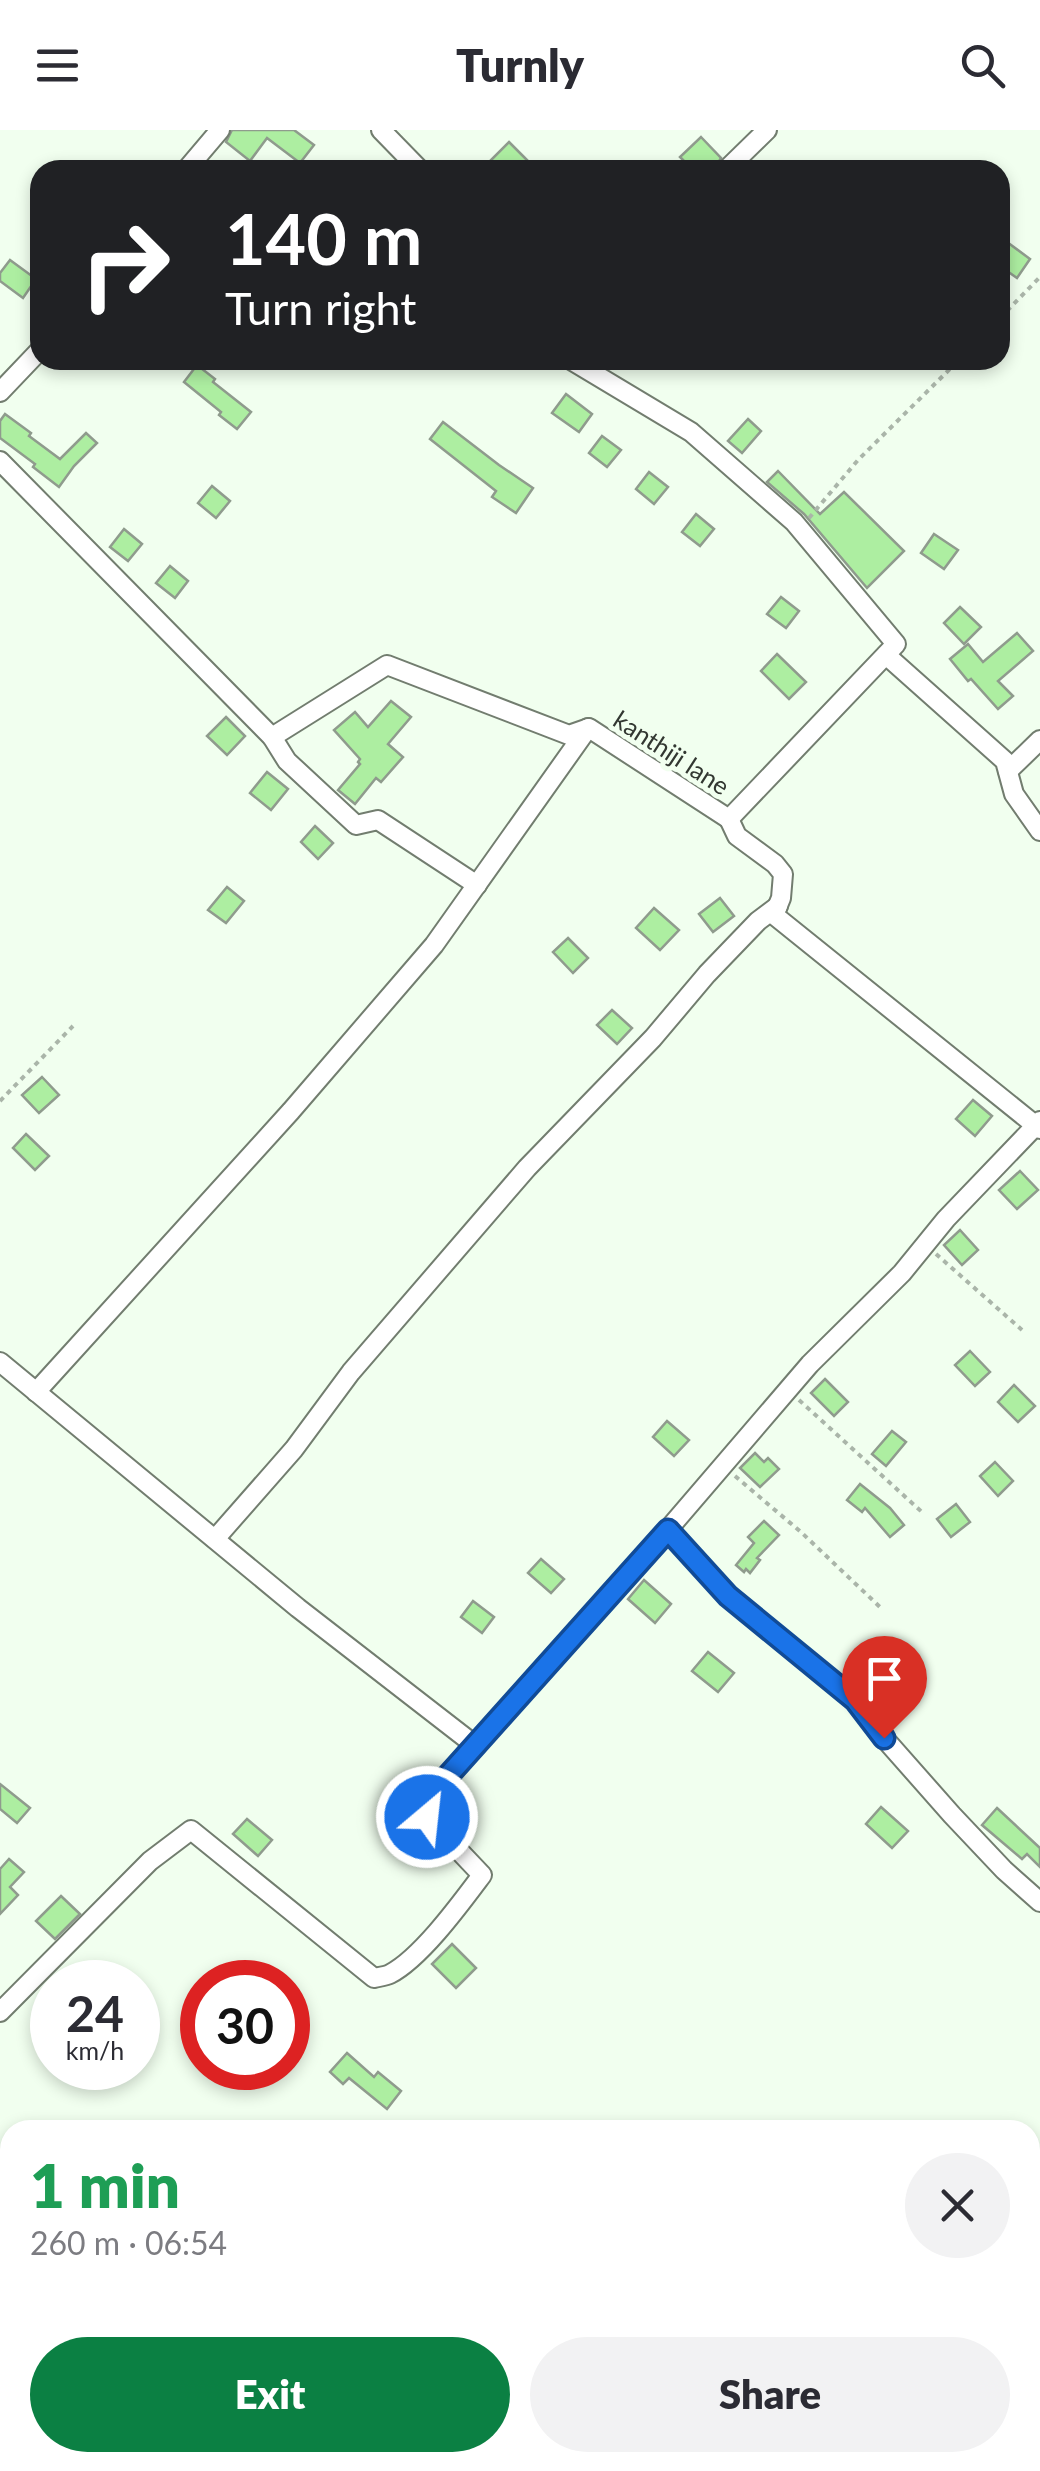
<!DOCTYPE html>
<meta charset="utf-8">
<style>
body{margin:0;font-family:Lato,sans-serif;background:#f2f2f3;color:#2b2b33;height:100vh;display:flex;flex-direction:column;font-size:38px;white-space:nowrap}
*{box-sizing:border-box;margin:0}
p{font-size:32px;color:#7c7c81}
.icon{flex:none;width:55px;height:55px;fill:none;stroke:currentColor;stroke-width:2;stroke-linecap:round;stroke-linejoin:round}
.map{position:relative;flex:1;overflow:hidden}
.sheet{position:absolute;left:0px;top:1990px;width:1040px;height:352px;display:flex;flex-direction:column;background:#fff;border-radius:30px 30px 0 0;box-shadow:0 5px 15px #0003}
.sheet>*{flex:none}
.hud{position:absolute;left:30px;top:30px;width:980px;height:210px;border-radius:30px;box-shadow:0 5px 15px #0003;background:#202124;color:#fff;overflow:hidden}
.speed{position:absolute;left:30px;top:1830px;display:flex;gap:20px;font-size:50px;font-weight:700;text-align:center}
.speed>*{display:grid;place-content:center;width:130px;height:130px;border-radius:50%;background:#fff;box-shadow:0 5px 15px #0003;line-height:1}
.speed small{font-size:25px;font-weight:400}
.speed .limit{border:15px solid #d22;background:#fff;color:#111}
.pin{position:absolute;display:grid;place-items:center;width:85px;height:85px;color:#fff;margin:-102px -42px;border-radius:50% 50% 50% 0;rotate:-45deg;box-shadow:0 0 10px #0007}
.pin .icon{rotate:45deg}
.me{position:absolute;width:110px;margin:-55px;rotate:28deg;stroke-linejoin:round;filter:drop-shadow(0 0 8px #0008)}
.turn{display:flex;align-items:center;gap:35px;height:210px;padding:0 30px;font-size:45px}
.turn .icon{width:130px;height:130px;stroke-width:2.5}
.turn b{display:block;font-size:70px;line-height:85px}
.round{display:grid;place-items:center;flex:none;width:105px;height:105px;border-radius:52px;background:#f2f2f3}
.overview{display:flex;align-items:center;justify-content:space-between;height:170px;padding:0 30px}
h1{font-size:60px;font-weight:800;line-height:75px;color:#1e9e55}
.action{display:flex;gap:20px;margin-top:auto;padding:20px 30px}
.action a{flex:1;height:115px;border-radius:60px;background:#0b8043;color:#fff;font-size:40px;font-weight:800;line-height:115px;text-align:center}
.action a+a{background:#f2f2f3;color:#2b2b33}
header{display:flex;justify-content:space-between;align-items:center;height:130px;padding:0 30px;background:#fff;font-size:45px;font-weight:800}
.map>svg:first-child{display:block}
.building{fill:#adeea1;stroke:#8f9b8d;stroke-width:2.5}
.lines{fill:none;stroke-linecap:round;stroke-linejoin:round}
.minor-casing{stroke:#727d6f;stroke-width:22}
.path{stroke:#aab5a9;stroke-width:4;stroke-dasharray:5 5;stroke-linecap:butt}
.minor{stroke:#fff;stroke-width:18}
.route-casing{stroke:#114b97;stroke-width:25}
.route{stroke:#1a73e8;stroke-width:18}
.labels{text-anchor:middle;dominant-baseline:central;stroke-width:10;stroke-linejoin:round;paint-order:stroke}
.street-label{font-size:25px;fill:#323731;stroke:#f1ffef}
</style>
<header><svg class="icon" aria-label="menu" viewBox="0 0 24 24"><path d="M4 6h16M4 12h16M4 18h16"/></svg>Turnly<svg class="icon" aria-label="search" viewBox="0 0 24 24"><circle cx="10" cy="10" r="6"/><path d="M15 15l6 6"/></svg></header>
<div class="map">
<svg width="1040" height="2341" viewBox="0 0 1040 2341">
<rect width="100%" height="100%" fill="#f1ffef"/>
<g class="building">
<path d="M232 0H294L314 15 300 33 267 8 250 31 226 12Z"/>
<path d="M701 7 721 28 714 40H693L680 27Z"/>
<path d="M509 12 537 40H497L489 32Z"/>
<path d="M1007 112 1030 129 1017 148 1000 136V122Z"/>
<path d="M10 130 36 149 23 168 0 151V143Z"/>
<path d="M197 235 215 249 213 252 251 282 237 299 219 285 221 282 184 252Z"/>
<path d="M566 264 592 284 579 302 552 283Z"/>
<path d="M5 284 31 303 29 306 60 329 86 303 97 313 74 336 59 357 33 337 35 334 0 308V291Z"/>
<path d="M748 289 761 301 742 323 728 311Z"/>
<path d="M443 292 499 335 533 358 516 383 492 367 496 361 430 309Z"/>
<path d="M602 306 621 320 607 337 589 323Z"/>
<path d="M778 341 820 384 844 362 904 421 867 458 804 384 767 352Z"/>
<path d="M649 342 668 357 654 374 636 359Z"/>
<path d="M212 356 230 371 216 388 198 373Z"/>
<path d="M696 384 714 399 700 416 682 402Z"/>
<path d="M124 399 142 414 128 431 110 417Z"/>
<path d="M934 404 958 420 944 439 921 423Z"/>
<path d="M170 436 188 451 175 468 156 453Z"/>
<path d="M781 467 799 481 786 498 767 484Z"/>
<path d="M960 477 981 497 964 514 944 493Z"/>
<path d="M1017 503 1033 521 998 551 1013 566 998 579 971 549 968 551 950 529 968 514 983 532Z"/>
<path d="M777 524 806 552 789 569 761 541Z"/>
<path d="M391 571 411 587 388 614 403 627 381 652 376 648 355 674 338 660 360 634 358 632 360 629 334 600 355 582 368 597Z"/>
<path d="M226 587 245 606 227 625 207 606Z"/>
<path d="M267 642 288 659 271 680 250 663Z"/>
<path d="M315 696 333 713 318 729 301 712Z"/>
<path d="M227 757 244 771 226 793 208 780Z"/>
<path d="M720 768 734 786 713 802 699 784Z"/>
<path d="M654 778 679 800 660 820 636 798Z"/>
<path d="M568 808 588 828 573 843 553 822Z"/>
<path d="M612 880 632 898 617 914 597 895Z"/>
<path d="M42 947 59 965 39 983 22 965Z"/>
<path d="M973 970 992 986 975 1006 956 989Z"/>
<path d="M26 1004 49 1026 35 1040 13 1018Z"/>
<path d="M1020 1041 1038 1060 1017 1079 999 1060Z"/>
<path d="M960 1100 978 1120 962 1135 944 1115Z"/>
<path d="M970 1221 990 1242 975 1256 955 1235Z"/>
<path d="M825 1249 848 1272 834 1286 811 1263Z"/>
<path d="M1014 1255 1035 1276 1018 1292 998 1272Z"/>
<path d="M667 1291 689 1310 674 1326 653 1307Z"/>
<path d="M892 1301 906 1312 886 1336 872 1324Z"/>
<path d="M755 1323 764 1332 768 1328 779 1339 760 1357 740 1338Z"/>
<path d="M995 1332 1013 1351 998 1366 980 1346Z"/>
<path d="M860 1354 890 1378 904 1395 890 1407 865 1378 862 1382 847 1370Z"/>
<path d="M956 1374 970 1392 951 1407 937 1389Z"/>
<path d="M764 1391 779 1405 757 1428 760 1430 750 1443 746 1439 744 1442 736 1435 754 1413 748 1407Z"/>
<path d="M541 1429 564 1449 551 1463 528 1443Z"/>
<path d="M644 1450 671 1474 655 1493 628 1469Z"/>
<path d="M473 1471 494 1487 482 1503 461 1487Z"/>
<path d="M708 1522 734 1543 718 1562 692 1541Z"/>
<path d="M0 1654 30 1678 17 1693 0 1679Z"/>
<path d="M881 1677 908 1701 892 1718 866 1694Z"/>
<path d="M997 1678 1040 1718V1737L1027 1724 1022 1729 982 1695Z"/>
<path d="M247 1689 272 1710 258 1726 233 1704Z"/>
<path d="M9 1729 24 1742 10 1757 18 1765 0 1784V1739Z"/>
<path d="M61 1766 80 1784 55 1809 36 1791Z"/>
<path d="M452 1814 476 1838 456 1858 432 1834Z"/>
<path d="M347 1923 374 1947 378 1942 401 1961 387 1979 349 1948 343 1954 330 1942Z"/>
</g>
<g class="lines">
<g class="minor-casing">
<g id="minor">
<path d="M381 0 420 40"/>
<path d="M186 40 220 0"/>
<path d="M726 40 767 0"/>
<path d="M0 262 40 220"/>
<path d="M0 331 272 607 387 535 569 605 589 598 729 689 896 514 794 392 691 302 571 230"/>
<path d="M886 525 1005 631 1014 664 1040 701"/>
<path d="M272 607 287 631 356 695 378 690 477 755"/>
<path d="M1008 641 1040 610"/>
<path d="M729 689 737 706 775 734 783 744 781 768 774 785 1040 999"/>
<path d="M0 1232 298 1478 476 1616"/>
<path d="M36 1262 291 981 434 815 588 598"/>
<path d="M668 1400 728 1466 855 1571 884 1608 952 1685 1004 1740 1040 1772"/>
<path d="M215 1409 294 1319 351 1242 527 1038 653 908 707 844 758 791 778 776"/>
<path d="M0 1882 150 1731 191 1700 374 1848C378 1847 386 1846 390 1844 421 1828 461 1773 482 1745L427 1687 429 1667 641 1431 810 1234 902 1143 946 1089 1040 991"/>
<path d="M0 2069 10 2078"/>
<path d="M118 2341 125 2332"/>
</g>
</g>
<g class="path">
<path d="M1000 188 1039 148"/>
<path d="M809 388 858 330 959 230"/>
<path d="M0 971 73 896"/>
<path d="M936 1124 1022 1200"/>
<path d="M799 1270 923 1383"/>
<path d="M735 1346 802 1403 881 1478"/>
</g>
<use href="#minor" class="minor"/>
</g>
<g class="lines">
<g class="route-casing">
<path id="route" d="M427 1687 429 1667 668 1400 728 1466 855 1570 884 1608"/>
</g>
<use href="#route" class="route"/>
</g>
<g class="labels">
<g class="street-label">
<text transform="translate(672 622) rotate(33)">kanthiji lane</text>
</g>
</g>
</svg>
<div class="speed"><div>24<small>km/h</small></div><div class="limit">30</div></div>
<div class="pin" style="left:884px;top:1608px;background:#d93025"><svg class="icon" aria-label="arrive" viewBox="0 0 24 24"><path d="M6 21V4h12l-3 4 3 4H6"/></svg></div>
<svg class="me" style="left:427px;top:1687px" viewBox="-20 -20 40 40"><circle r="17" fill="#1a73e8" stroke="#fff" stroke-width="3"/><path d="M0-11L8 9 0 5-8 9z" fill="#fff"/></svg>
<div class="hud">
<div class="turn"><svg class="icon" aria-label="right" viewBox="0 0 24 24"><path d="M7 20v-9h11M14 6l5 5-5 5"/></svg><div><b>140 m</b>Turn right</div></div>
</div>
<section class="sheet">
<div class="overview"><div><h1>1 min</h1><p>260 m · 06:54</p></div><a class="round"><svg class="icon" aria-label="close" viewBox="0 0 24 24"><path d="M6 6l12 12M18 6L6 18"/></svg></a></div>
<div class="action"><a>Exit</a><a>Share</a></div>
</section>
</div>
